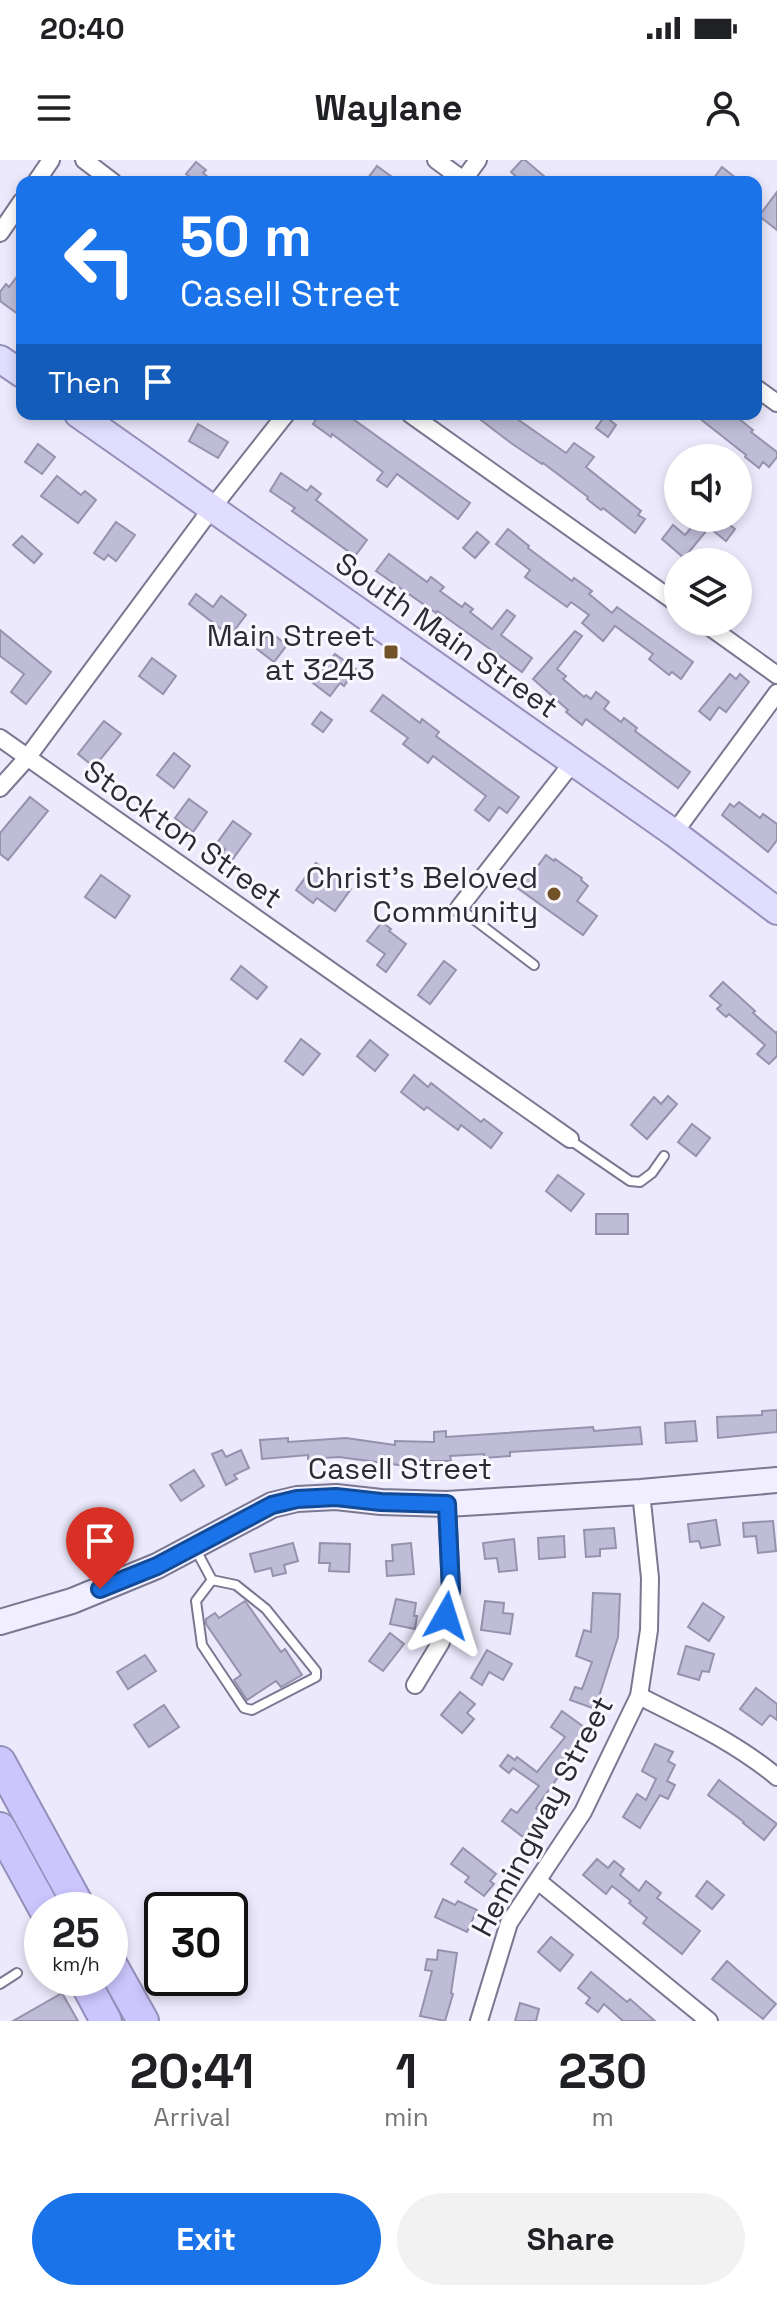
<!DOCTYPE html>
<style>
body{margin:0;font-family:"Space Grotesk",sans-serif;background:#f2f2f2;color:#202124;height:100vh;display:flex;flex-direction:column;font-size:30px;white-space:nowrap}
*{box-sizing:border-box;margin:0}
p{font-size:26px;color:#757577}
.icon{flex:none;width:44px;height:44px;fill:none;stroke:currentColor;stroke-width:2;stroke-linecap:round;stroke-linejoin:round}
.map{position:relative;height:1861px;overflow:hidden}
.details{display:flex;flex-direction:column;background:#fff;flex:1}
.details>*{flex:none}
.banner{position:absolute;left:16px;top:16px;width:746px;height:244px;border-radius:16px;box-shadow:0 4px 12px #0003;background:#1a73e8;color:#fff;overflow:hidden}
.buttons{position:absolute;left:664px;top:284px;display:grid;gap:16px}
.buttons a{display:grid;place-items:center;width:88px;height:88px;border-radius:50%;background:#fff;box-shadow:0 4px 12px #0003;font-size:40px}
.speed{position:absolute;left:24px;top:1732px;display:flex;gap:16px;font-size:40px;font-weight:700;text-align:center}
.speed>*{display:grid;place-content:center;width:104px;height:104px;border-radius:50%;background:#fff;box-shadow:0 4px 12px #0003;line-height:1}
.speed small{font-size:20px;font-weight:400}
.speed .limit{border:4px solid #111;border-radius:12px;background:#fff;color:#111}
.pin{position:absolute;display:grid;place-items:center;width:68px;height:68px;color:#fff;margin:-82px -34px;border-radius:50% 50% 50% 0;rotate:-45deg;box-shadow:0 0 8px #0007}
.pin .icon{rotate:45deg}
.me{position:absolute;width:88px;margin:-44px;rotate:6deg;stroke-linejoin:round;filter:drop-shadow(0 0 6px #0008)}
.turn{display:flex;align-items:center;gap:28px;height:168px;padding:0 32px;font-size:36px}
.turn .icon{width:104px;height:104px;stroke-width:2.5}
.turn b{display:block;font-size:56px;line-height:68px}
.then{display:flex;align-items:center;height:76px;padding:0 32px;background:#0003;gap:16px;font-size:30px}
.eta{display:flex;justify-content:space-evenly;align-items:center;height:136px;text-align:center}
.eta b{font-size:48px;font-weight:700;line-height:56px}
.button{display:flex;gap:16px;margin-top:auto;padding:16px 32px}
.button a{flex:1;height:92px;border-radius:48px;background:#1a73e8;color:#fff;font-size:32px;font-weight:700;line-height:92px;text-align:center}
.button a+a{background:#f2f2f2;color:#202124}
.status{display:flex;justify-content:space-between;align-items:center;height:56px;padding:0 40px;background:#fff;direction:ltr}
.status svg{height:22px;fill:currentColor}
header{display:flex;justify-content:space-between;align-items:center;height:104px;padding:0 32px;background:#fff;font-size:36px;font-weight:700}
.map>svg:first-child{display:block}
.building{fill:#bfbcd8;stroke:#9592ad;stroke-width:2}
.lines{fill:none;stroke-linecap:round;stroke-linejoin:round}
.lane-casing{stroke:#7a7791;stroke-width:12}
.street-casing{stroke:#7a7791;stroke-width:20}
.secondary-casing{stroke:#7a7791;stroke-width:28}
.primary-casing{stroke:#948fb8;stroke-width:30}
.highway-casing{stroke:#948fb8;stroke-width:34}
.lane{stroke:#fff;stroke-width:8}
.street{stroke:#fff;stroke-width:16}
.secondary{stroke:#f0eeff;stroke-width:24}
.primary{stroke:#e0ddfe;stroke-width:26}
.highway{stroke:#ccc6fe;stroke-width:30}
.route-casing{stroke:#114b97;stroke-width:20}
.route{stroke:#1a73e8;stroke-width:14}
.poi-dot{fill:#725228;stroke:#f9f8fe;stroke-width:3}
.labels{text-anchor:middle;dominant-baseline:central;stroke-width:6;stroke-linejoin:round;paint-order:stroke}
.poi-label{font-size:30px;fill:#2b2a35;stroke:#f9f8fe;text-anchor:end}
.street-label{font-size:30px;fill:#2b2a35;stroke:#f9f8fe}
</style>
<div class="status"><b>20:40</b><svg viewBox="0 0 49 12"><path d="M0 12V9h3v3zM5 12V6h3v6zM10 12V3h3v9zM15 12V0h3v12zM26 1h20v11H26zM47 4h2v5h-2z"/></svg></div>
<header><svg class="icon" aria-label="menu" viewBox="0 0 24 24"><path d="M4 6h16M4 12h16M4 18h16"/></svg>Waylane<svg class="icon" aria-label="person" viewBox="0 0 24 24"><circle cx="12" cy="8" r="4"/><path d="M4 21q1-7 8-7t8 7"/></svg></header>
<div class="map">
<svg width="777" height="1861" viewBox="0 0 777 1861">
<rect width="100%" height="100%" fill="#ebe9fb"/>
<g class="building">
<path d="M522 0H525L551 22H522L511 12Z"/>
<path d="M196 2 206 10 203 13 214 22H197L186 14Z"/>
<path d="M377 6 399 22H365Z"/>
<path d="M722 7 741 22H711Z"/>
<path d="M777 32V70L759 56Z"/>
<path d="M22 110V157L0 141V132L6 124 9 127Z"/>
<path d="M320 254H346L470 343 458 359 397 314 387 327 377 320 383 312 332 274 331 277 313 264Z"/>
<path d="M473 254H510L566 293 574 283 594 297 586 307 641 351 638 355 645 359 635 373 603 348 601 350 587 339 588 337 543 303 542 304 511 283Z"/>
<path d="M694 254H733L753 270 751 272 777 292V297L769 307 763 302 759 308 745 297 746 295Z"/>
<path d="M605 256 616 265 608 277 596 268Z"/>
<path d="M198 264 228 282 218 298 189 281Z"/>
<path d="M38 284 55 297 42 314 25 302Z"/>
<path d="M281 313 307 331 311 326 321 334 316 340 367 380 355 396 292 351 295 348 270 331Z"/>
<path d="M57 316 81 335 85 331 96 340 78 363 41 336Z"/>
<path d="M693 358H721L735 369 726 381 711 369 709 371 707 370 684 398 662 379 673 365 685 375 697 361Z"/>
<path d="M116 362 135 375 116 401 108 395 104 400 94 393Z"/>
<path d="M508 369 529 386 528 388 572 421 574 418 592 431 589 434 612 453 617 447 693 502 681 519 672 512 669 515 649 499 653 494 615 466 603 481 582 463 589 455 571 442 567 447 525 417 530 410 496 384Z"/>
<path d="M477 372 489 382 475 398 463 388Z"/>
<path d="M22 376 42 394 34 403 13 385Z"/>
<path d="M389 394 427 422 431 417 444 427 440 431 462 447 465 443 473 449 470 452 492 469 507 450 515 456 501 475 532 498 522 512 437 451 436 453 376 411Z"/>
<path d="M196 434 213 447 221 436 246 455 230 476 189 444Z"/>
<path d="M0 470 51 512 26 544 11 532 24 514 0 496Z"/>
<path d="M575 471 582 476 557 509 566 516 563 519 584 537 586 535 591 539 596 532 609 542 604 549 621 562 624 558 637 568 635 571 690 612 678 628 586 559 582 565 566 552 568 550 533 519Z"/>
<path d="M270 472 287 485 274 502 257 489Z"/>
<path d="M335 494 356 509 344 526 340 523 330 536 313 523Z"/>
<path d="M152 498 176 516 163 534 139 516Z"/>
<path d="M730 514 736 519 740 514 749 522 726 552 719 547 710 560 699 551Z"/>
<path d="M383 535 420 563 422 559 439 572 436 576 519 637 507 653 499 647 489 661 475 650 486 636 433 596 428 603 403 584 408 578 371 551Z"/>
<path d="M321 552 332 560 323 572 312 564Z"/>
<path d="M104 561 121 574 94 607 78 594Z"/>
<path d="M174 593 190 606 174 628 157 615Z"/>
<path d="M30 637 48 651 8 700 0 694V673Z"/>
<path d="M189 639 207 652 193 672 175 658Z"/>
<path d="M739 642 760 658 763 654 777 664V680L768 692 722 655 730 644 734 647Z"/>
<path d="M233 661 251 674 232 700 222 693 225 689 217 683Z"/>
<path d="M546 695 554 701 555 699 582 718 581 720 588 726 577 741 597 756 583 775 516 727 527 712 531 715Z"/>
<path d="M316 703 351 729 335 751 317 738 313 743 296 730Z"/>
<path d="M101 715 130 736 115 758 85 737Z"/>
<path d="M382 762 391 769 389 771 406 784 386 812 377 805 385 794 367 781Z"/>
<path d="M444 801 456 810 430 844 418 835Z"/>
<path d="M241 806 267 827 257 839 231 819Z"/>
<path d="M723 822 755 851 753 853 776 873 777 872V896L769 904 757 894 765 885 729 854 726 857 717 849 721 845 710 836Z"/>
<path d="M301 879 320 894 303 915 285 901Z"/>
<path d="M370 880 388 895 375 911 357 896Z"/>
<path d="M414 915 428 927 431 923 481 962 484 959 502 973 491 988 461 965 458 970 427 947 424 950 401 932Z"/>
<path d="M668 936 677 944 647 979 631 965 654 937 661 944Z"/>
<path d="M692 964 710 978 696 996 678 982Z"/>
<path d="M558 1015 584 1034 571 1051 546 1031Z"/>
<rect x="596" y="1054" width="32" height="20"/>
<path d="M777 1250V1272L718 1278 717 1257 762 1255V1251Z"/>
<path d="M695 1261 697 1281 666 1283 665 1263Z"/>
<path d="M593 1267 594 1271 640 1267 642 1284 510 1292V1296L484 1298V1294L450 1296 451 1301H407V1306L339 1297 308 1299V1295L262 1299 260 1280 288 1278V1282L346 1278 395 1285V1281L434 1282V1272L446 1271V1277Z"/>
<path d="M222 1290 226 1297 241 1290 249 1308 234 1315 237 1319 226 1325 212 1294Z"/>
<path d="M194 1310 204 1326 181 1341 170 1325Z"/>
<path d="M716 1360 720 1385 701 1388 699 1381 690 1382 688 1364Z"/>
<path d="M773 1361 776 1391 758 1393 756 1376 744 1377 743 1363Z"/>
<path d="M614 1368 616 1388 600 1389V1396L586 1397 584 1370Z"/>
<path d="M564 1376 565 1397 539 1399 538 1378Z"/>
<path d="M514 1379 517 1410 499 1412 497 1398 485 1399 483 1383Z"/>
<path d="M293 1383 298 1401 284 1405 286 1413 273 1416 271 1408 255 1412 250 1394Z"/>
<path d="M320 1383 350 1384 349 1412 329 1411 330 1403H319Z"/>
<path d="M411 1383 414 1414 387 1416 386 1401H393L392 1385Z"/>
<path d="M593 1433 620 1434 618 1477 595 1549 570 1540 575 1527 582 1529 592 1502 576 1496 584 1470 591 1472Z"/>
<path d="M396 1439 416 1443 414 1456H417L415 1469 390 1464Z"/>
<path d="M245 1441 281 1492 285 1489 302 1515 281 1527 276 1521 247 1540 234 1520 241 1515 206 1464V1459L215 1453 219 1458Z"/>
<path d="M485 1441 504 1443 503 1453 513 1454 510 1474 481 1470Z"/>
<path d="M703 1443 724 1457 709 1481 688 1467Z"/>
<path d="M390 1473 404 1484 383 1511 369 1501Z"/>
<path d="M686 1486 714 1494 709 1512 702 1511 699 1520 678 1514Z"/>
<path d="M487 1490 512 1504 503 1520 489 1512 482 1525 471 1518Z"/>
<path d="M145 1495 156 1511 128 1529 117 1512Z"/>
<path d="M756 1528 777 1544V1560L770 1555 762 1565 740 1549Z"/>
<path d="M460 1532 475 1544 467 1553 474 1559 462 1573 441 1555Z"/>
<path d="M164 1545 179 1567 149 1587 134 1565Z"/>
<path d="M562 1551 588 1570 575 1588 578 1589 536 1648 542 1653 523 1677 502 1661 511 1649 517 1653 539 1626 513 1608 509 1613 500 1606 508 1595 515 1600 517 1597 537 1612 565 1577 551 1567Z"/>
<path d="M655 1584 673 1592 668 1601 675 1605 667 1621 675 1625 668 1639 660 1635 640 1668 623 1657 637 1634 646 1640 656 1619 642 1611Z"/>
<path d="M719 1620 777 1664 764 1680 743 1663 744 1662 708 1635Z"/>
<path d="M463 1688 496 1714 490 1721 494 1724 484 1736 465 1722 469 1717 451 1704Z"/>
<path d="M597 1699 608 1708 614 1701 624 1709 620 1715 639 1731 646 1721 661 1733 657 1738 700 1771 682 1794 643 1763 647 1758 629 1743 631 1741 612 1726 606 1734 583 1715Z"/>
<path d="M707 1721 724 1735 712 1749 696 1736Z"/>
<path d="M443 1739 455 1745 458 1741 477 1750 467 1772 435 1757Z"/>
<path d="M551 1777 573 1795 560 1811 538 1792Z"/>
<path d="M438 1790 457 1793 451 1833 453 1834 445 1861 420 1856 432 1811 425 1810 427 1799 437 1800Z"/>
<path d="M727 1801 776 1844 763 1859 712 1819Z"/>
<path d="M591 1812 627 1842 630 1839 655 1861H623L604 1844 598 1852 586 1843 590 1838 578 1828Z"/>
<path d="M62 1833 78 1861H13Z"/>
<path d="M520 1843 539 1849 536 1861H515Z"/>
</g>
<g class="lines">
<g class="lane-casing">
<g id="lane">
<path d="M459 748 534 805"/>
<path d="M570 980 630 1021 640 1022 652 1013 664 996"/>
<path d="M196 1390 212 1420 236 1425 266 1449 316 1511V1517L252 1550 244 1548 202 1485 196 1441 212 1420"/>
<path d="M0 1824 17 1813"/>
</g>
</g>
<g class="street-casing">
<g id="street">
<path d="M84 0 113 22"/>
<path d="M436 0 466 22"/>
<path d="M36 22 51 0"/>
<path d="M462 22 478 0"/>
<path d="M0 73 22 41"/>
<path d="M756 228 777 243"/>
<path d="M410 254 678 444"/>
<path d="M703 462 777 515"/>
<path d="M0 578 570 979"/>
<path d="M0 628 27 598 212 348 286 254"/>
<path d="M674 673 777 533"/>
<path d="M459 748 573 602"/>
<path d="M415 1525 441 1482 451 1430 447 1344"/>
<path d="M639 1536C687 1560 735 1582 777 1617"/>
<path d="M538 1721 709 1861"/>
<path d="M479 1861 509 1763 583 1652 639 1536 649 1470 650 1418 641 1332"/>
</g>
</g>
<g class="secondary-casing">
<path id="secondary" d="M0 1462 72 1441 157 1406 272 1345 297 1339 336 1337 381 1342 447 1344 641 1332 777 1320"/>
</g>
<g class="primary-casing">
<g id="primary">
<path d="M0 199 22 214"/>
<path d="M78 254 674 673 777 751"/>
</g>
</g>
<g class="highway-casing">
<g id="highway">
<path d="M0 1602 81 1750"/>
<path d="M0 1668 45 1750"/>
<path d="M110 1802 143 1861"/>
<path d="M83 1818 106 1861"/>
</g>
</g>
<use href="#lane" class="lane"/>
<use href="#street" class="street"/>
<use href="#secondary" class="secondary"/>
<use href="#primary" class="primary"/>
<use href="#highway" class="highway"/>
</g>
<g class="lines">
<g class="route-casing">
<path id="route" d="M100 1429 157 1406 272 1345 297 1339 336 1337 381 1342 447 1344 451 1430 446 1456"/>
</g>
<use href="#route" class="route"/>
</g>
<g class="poi-dot">
<rect x="383" y="484" width="16" height="16" rx="4"/>
<circle cx="554" cy="734" r="8"/>
</g>
<g class="labels">
<g class="poi-label">
<text x="375" y="475">Main Street<tspan x="375" dy="34">at 3243</tspan></text>
<text x="538" y="717">Christ's Beloved<tspan x="538" dy="34">Community</tspan></text>
</g>
<g class="street-label">
<text transform="translate(447 475) rotate(35)">South Main Street</text>
<text transform="translate(183 674) rotate(35)">Stockton Street</text>
<text x="400" y="1308">Casell Street</text>
<text transform="translate(542 1656) rotate(-62)">Hemingway Street</text>
</g>
</g>
</svg>
<div class="buttons">
<a><svg class="icon" aria-label="sound" viewBox="0 0 24 24"><path d="M4 9h4l5-4v14l-5-4H4zM17 9q2 3 0 6"/></svg></a>
<a><svg class="icon" aria-label="layers" viewBox="0 0 24 24"><path d="M12 4l9 5-9 5-9-5zM3 14l9 5 9-5"/></svg></a>
</div>
<div class="speed"><div>25<small>km/h</small></div><div class="limit">30</div></div>
<div class="pin" style="left:100px;top:1429px;background:#d93025"><svg class="icon" aria-label="arrive" viewBox="0 0 24 24"><path d="M6 21V4h12l-3 4 3 4H6"/></svg></div>
<svg class="me" style="left:446px;top:1456px" viewBox="-20 -20 40 40"><path d="M0-17L14 15 0 8-14 15z" fill="#1a73e8" stroke="#fff" stroke-width="4"/></svg>
<div class="banner">
<div class="turn"><svg class="icon" aria-label="left" viewBox="0 0 24 24"><path d="M17 20v-9H6M10 6l-5 5 5 5"/></svg><div><b>50 m</b>Casell Street</div></div>
<div class="then">Then<svg class="icon" aria-label="arrive" viewBox="0 0 24 24"><path d="M6 21V4h12l-3 4 3 4H6"/></svg></div>
</div>
</div>
<section class="details">
<div class="eta">
<div><b>20:41</b><p>Arrival</p></div>
<div><b>1</b><p>min</p></div>
<div><b>230</b><p>m</p></div>
</div>
<div class="button"><a>Exit</a><a>Share</a></div>
</section>
